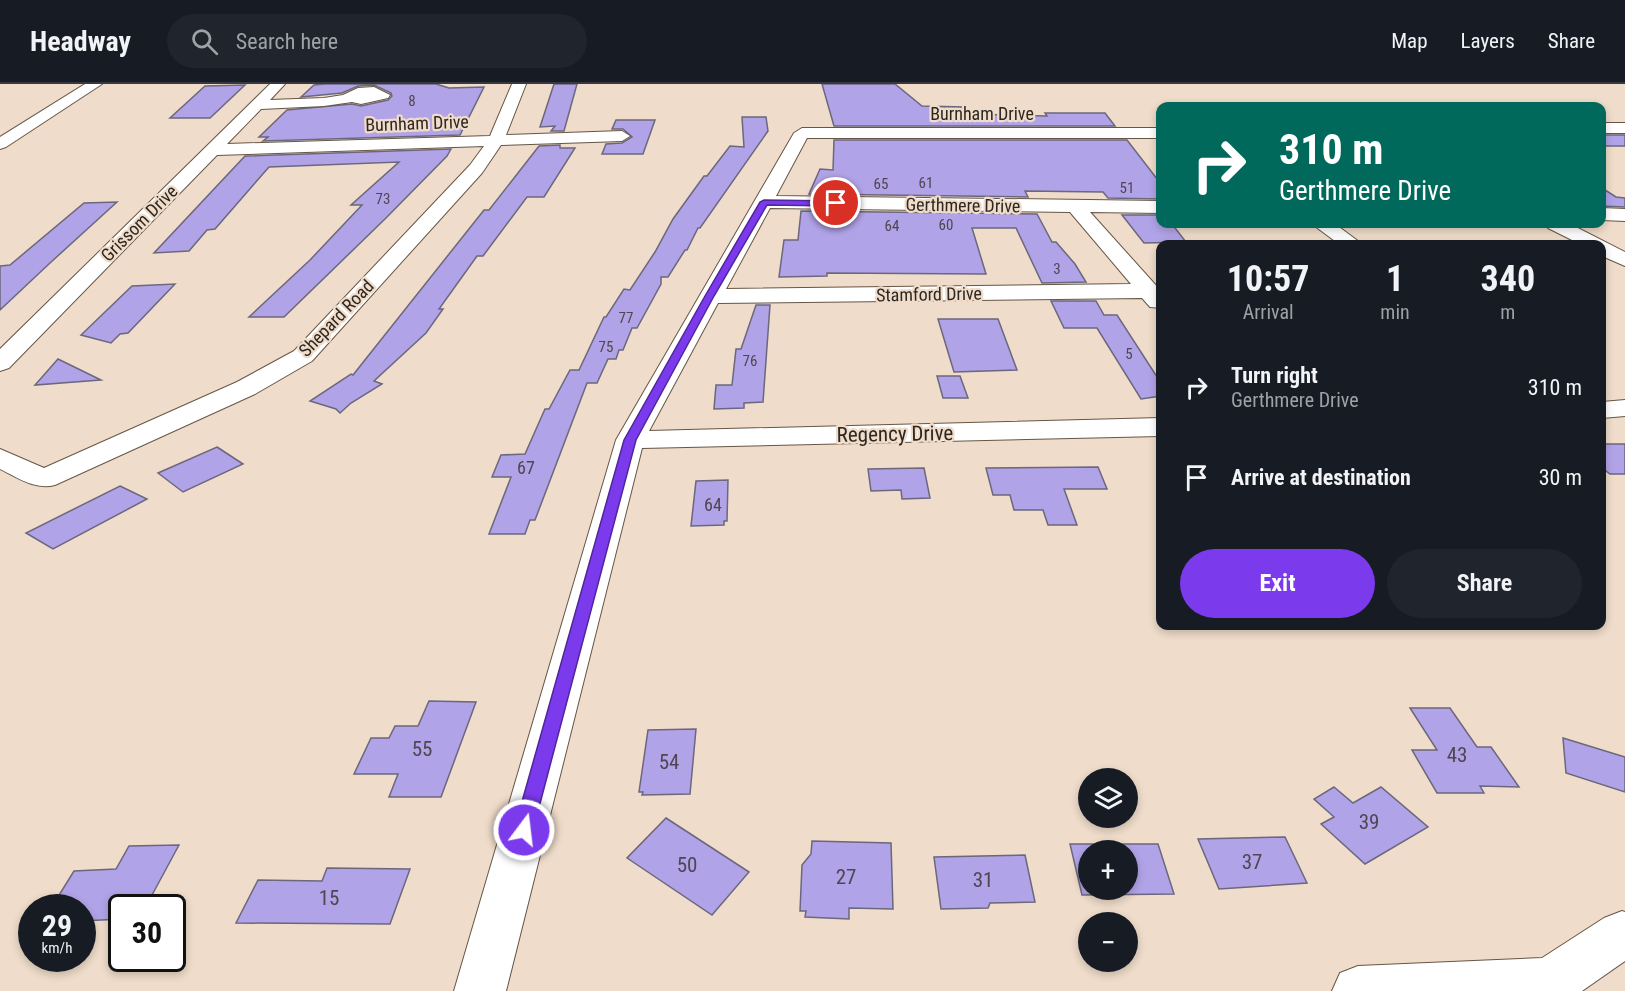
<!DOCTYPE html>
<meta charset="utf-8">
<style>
body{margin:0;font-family:"Roboto Condensed",sans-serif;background:#20242c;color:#f1f3f6;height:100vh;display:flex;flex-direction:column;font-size:22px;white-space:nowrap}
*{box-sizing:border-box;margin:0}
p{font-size:20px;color:#9ea1a6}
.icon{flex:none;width:33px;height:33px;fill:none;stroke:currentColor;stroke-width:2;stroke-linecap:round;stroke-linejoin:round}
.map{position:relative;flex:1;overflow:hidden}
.details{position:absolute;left:1156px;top:156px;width:450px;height:390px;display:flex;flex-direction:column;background:#171b24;border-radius:12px;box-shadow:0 3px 9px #0003}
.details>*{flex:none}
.hud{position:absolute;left:1156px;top:18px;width:450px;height:126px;border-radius:12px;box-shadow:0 3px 9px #0003;background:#00695c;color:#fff;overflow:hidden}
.buttons{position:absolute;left:1078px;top:684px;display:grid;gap:12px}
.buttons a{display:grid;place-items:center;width:60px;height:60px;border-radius:50%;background:#171b24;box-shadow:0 3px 9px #0003;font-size:30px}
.speed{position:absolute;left:18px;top:810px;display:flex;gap:12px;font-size:30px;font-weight:700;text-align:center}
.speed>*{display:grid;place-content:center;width:78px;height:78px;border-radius:50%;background:#171b24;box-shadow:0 3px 9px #0003;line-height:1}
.speed small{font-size:15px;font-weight:400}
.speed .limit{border:3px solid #111;border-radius:9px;background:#fff;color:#111}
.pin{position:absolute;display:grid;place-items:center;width:51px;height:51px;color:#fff;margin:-26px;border:3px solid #fff;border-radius:50%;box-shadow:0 2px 6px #0007}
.me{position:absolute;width:66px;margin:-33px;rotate:15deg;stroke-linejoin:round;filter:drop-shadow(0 0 4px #0008)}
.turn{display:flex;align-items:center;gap:21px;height:126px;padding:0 24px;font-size:27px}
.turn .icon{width:78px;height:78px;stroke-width:2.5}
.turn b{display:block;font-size:42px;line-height:51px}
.eta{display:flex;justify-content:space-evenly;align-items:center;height:102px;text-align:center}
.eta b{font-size:36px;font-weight:700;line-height:42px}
.primary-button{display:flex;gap:12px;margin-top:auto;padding:12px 24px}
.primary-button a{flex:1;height:69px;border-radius:36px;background:#7c3aed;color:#fff;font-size:24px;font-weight:700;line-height:69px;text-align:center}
.primary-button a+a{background:#20242c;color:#f1f3f6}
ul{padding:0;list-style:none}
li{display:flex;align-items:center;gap:18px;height:90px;padding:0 24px}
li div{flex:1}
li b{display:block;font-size:22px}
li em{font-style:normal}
header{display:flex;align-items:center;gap:36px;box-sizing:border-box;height:84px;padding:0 30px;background:#171b24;border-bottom:2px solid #363941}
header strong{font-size:28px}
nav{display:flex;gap:33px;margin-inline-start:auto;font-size:21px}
.search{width:420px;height:54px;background:#20242c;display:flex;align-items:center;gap:15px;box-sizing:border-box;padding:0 21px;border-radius:33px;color:#9ea1a6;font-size:22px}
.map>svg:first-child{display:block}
.building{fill:#b1a3e7;stroke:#6b677c;stroke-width:1.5;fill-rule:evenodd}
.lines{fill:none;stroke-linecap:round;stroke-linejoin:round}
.minor-casing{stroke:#665646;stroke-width:2}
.minor{fill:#fff;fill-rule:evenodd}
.route{fill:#7c3aed;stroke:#51269a;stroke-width:1.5}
.labels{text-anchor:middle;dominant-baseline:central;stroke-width:4.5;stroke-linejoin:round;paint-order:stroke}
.far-number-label{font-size:15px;fill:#4f4652}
.far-street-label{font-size:18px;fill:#2e2720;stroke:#efdcca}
.number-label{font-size:18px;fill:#4f4652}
.street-label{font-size:21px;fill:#2e2720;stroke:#efdcca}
.near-number-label{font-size:21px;fill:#4f4652}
</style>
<header>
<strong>Headway</strong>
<div class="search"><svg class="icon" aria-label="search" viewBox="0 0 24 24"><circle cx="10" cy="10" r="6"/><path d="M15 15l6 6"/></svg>Search here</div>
<nav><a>Map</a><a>Layers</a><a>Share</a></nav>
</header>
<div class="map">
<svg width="1625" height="907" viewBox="0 0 1625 907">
<rect width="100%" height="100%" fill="#efdcca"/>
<g class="building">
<path d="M325 0H436L449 4 484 3 460 51 263 57 268 53H259L287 26 352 20 361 22 388 16 392 12 391 9 374 1 358 2 342 9 301 13 314 1Z"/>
<path d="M554 0H577L564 47H551L555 42 540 43Z"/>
<path d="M822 0H895L922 22 964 23 967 30 1047 32 1045 29H1105L1115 42H834Z"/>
<path d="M245 1 210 34H170L205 2Z"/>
<path d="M742 33H766L768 47 700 144H698L687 166H685L668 193H661V200L637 244H632L623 266H619L616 275H608L597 299H587L535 436H530L525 450H489L511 393H492L501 371 525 370 545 325H549L570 286H579L604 233H606L624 205 630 206 655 168 673 135 704 92H707L730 62 744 63Z"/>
<path d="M616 36H655L643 70H602L606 60 622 59 632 53 623 45H612Z"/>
<rect x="1602" y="51" width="23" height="11"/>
<path d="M834 56H1127L1161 100V115L1108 114 1103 108 1025 107 1028 113 809 110 820 85 833 86Z"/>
<path d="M560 61V64H575L544 113H527L483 172H477L439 225H443L426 249 374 297 382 300 351 319 340 329 336 325 310 317 351 290 353 291 484 126H489L539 62Z"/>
<path d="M451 65 447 72 386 134 284 233H249L310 176 362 121H351L399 78 269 83 215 145 207 146 189 167 154 169 245 72Z"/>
<path d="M1602 104 1616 113 1625 114V123L1602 122Z"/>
<path d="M117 118 50 179 0 226V182L10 181 84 119Z"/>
<path d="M801 127 1037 130 1052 158H1056L1075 180 1086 198 1042 199 1016 144H972L986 190 827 189V192L779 193 784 156H798Z"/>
<path d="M1122 131H1161V140H1172L1186 158 1144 159Z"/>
<path d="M175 200 128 249 120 250 111 259 81 251 132 202Z"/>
<path d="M1051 217H1096L1104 231H1117L1161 299V312L1141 315 1097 244H1064Z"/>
<path d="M756 221H770L763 318 744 319V324L714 325 716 301H732L736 265H741Z"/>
<path d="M938 235H998L1017 286 954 288Z"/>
<path d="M58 275 101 296 35 301Z"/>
<path d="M937 292H960L968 314H943Z"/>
<path d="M1602 360H1625V390H1610L1602 384Z"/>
<path d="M217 363 243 380 183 408 158 389Z"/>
<path d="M1098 383 1107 405H1064L1077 441H1048L1043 426H1014L1010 411H993L986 384Z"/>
<path d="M924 384 930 414 902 415 901 406 871 407 868 385Z"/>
<path d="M728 396 727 437H724V441L691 442 696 397Z"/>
<path d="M120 402 147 415 53 465 26 449Z"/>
<path d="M429 617 476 618 441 713H389L398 690H354L371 654H389L395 642H418Z"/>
<path d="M1410 624H1450L1477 663H1491L1519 703 1480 702 1484 709H1437L1412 666H1437Z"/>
<path d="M696 645 690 710 642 711 643 708H639L648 646Z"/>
<path d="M1563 654 1625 673V708L1566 689Z"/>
<path d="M1334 703 1353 719 1381 703 1428 743 1365 780 1321 740 1334 733 1314 715Z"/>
<path d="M666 734 749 788 712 831 627 774Z"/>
<path d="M1285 753 1307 799 1219 805 1198 755Z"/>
<path d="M812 757 891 759 893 825 849 824V835L805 833 806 827H800L802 781 811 770Z"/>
<path d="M1070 760H1158L1174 810 1082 811ZM1089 766H1128V806H1089Z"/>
<path d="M179 761 145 824H122V835L82 837V824H51L74 787 116 785 129 762Z"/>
<path d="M1025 771 1035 818 990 819 988 824 941 825 934 773Z"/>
<path d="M327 784 410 785 390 840 236 839 258 796 322 797Z"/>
</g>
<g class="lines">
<g class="minor-casing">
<g id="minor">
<path d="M85 0H102L6 63 0 65V53Z"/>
<path d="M270 0H285L270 16 324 14 343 11 358 4 374 3 390 11 388 14 361 20 352 18 324 22 261 25 227 60 490 52 512 0H526L506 51 622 47 630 52 622 57 501 61 482 89 312 277 255 310 55 401C35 406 18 394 0 385V365L44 384 237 298 294 267 470 81 484 62 217 71 9 284 0 287V265Z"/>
<rect x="1602" y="39" width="23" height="10"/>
<path d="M802 44H1161V54H807L776 112 1161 117V129L1090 128 1161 207V224L1150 223 1142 214 718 219 649 347 1161 334V352L642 364 506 907H454L616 356 794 49ZM770 124 1070 128 1131 200 726 205Z"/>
<path d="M1602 124 1625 125V137L1602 136Z"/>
<path d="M1312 140H1335L1362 160H1339Z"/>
<path d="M1545 140H1570L1625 168V182L1602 172V160H1580L1548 144Z"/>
<path d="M1625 316V332L1602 334V318Z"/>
<path d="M1622 827 1625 828V877L1582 907H1332L1340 889 1358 882 1542 874 1604 834Z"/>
</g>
</g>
<use href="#minor" class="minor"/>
</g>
<path class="route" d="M764 116 836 117 840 119 836 122 767 121 714 212 636 356 533 746 530 752 524 754 517 752 514 746 624 356 705 212 760 118Z"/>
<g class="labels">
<g class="far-number-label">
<text x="412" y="17">8</text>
<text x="926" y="99">61</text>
<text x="881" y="100">65</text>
<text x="1127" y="104">51</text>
<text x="383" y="115">73</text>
<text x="946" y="141">60</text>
<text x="892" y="142">64</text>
<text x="1057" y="185">3</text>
<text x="626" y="234">77</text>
<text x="606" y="263">75</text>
<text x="1129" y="270">5</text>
<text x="750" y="277">76</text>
</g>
<g class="far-street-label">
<text x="982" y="29">Burnham Drive</text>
<text transform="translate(417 39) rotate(-2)">Burnham Drive</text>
<text transform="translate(963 121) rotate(1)">Gerthmere Drive</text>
<text transform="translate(139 139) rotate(-45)">Grissom Drive</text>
<text transform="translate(929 210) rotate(-1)">Stamford Drive</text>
<text transform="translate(336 234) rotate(-46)">Shepard Road</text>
</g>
<g class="number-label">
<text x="526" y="383">67</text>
<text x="713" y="420">64</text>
</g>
<g class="street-label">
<text transform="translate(895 350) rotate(-1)">Regency Drive</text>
</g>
<g class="near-number-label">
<text x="422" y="665">55</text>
<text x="1457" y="671">43</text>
<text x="669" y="678">54</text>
<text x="1369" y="738">39</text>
<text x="1252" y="778">37</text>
<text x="687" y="781">50</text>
<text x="846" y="793">27</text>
<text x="983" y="796">31</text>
<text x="329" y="814">15</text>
</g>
</g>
</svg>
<div class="buttons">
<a><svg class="icon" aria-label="layers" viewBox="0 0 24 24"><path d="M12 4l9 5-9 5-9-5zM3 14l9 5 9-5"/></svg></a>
<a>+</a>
<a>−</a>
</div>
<div class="speed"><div>29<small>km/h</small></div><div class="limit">30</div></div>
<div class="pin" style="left:836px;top:119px;background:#d93025"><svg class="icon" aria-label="arrive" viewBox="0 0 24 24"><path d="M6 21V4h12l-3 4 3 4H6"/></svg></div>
<svg class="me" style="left:524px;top:746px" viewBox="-20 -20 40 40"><circle r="17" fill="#7c3aed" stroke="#fff" stroke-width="3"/><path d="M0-11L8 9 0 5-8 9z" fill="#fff"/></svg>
<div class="hud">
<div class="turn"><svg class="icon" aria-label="right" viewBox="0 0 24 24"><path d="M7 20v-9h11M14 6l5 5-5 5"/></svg><div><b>310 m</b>Gerthmere Drive</div></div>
</div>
<section class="details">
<div class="eta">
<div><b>10:57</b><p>Arrival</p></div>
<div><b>1</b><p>min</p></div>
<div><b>340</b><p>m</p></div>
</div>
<ul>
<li><svg class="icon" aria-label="right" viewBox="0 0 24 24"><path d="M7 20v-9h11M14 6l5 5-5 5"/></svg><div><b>Turn right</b><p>Gerthmere Drive</p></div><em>310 m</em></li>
<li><svg class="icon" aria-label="arrive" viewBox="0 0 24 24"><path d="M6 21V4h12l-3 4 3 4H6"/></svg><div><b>Arrive at destination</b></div><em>30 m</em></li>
</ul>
<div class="primary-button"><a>Exit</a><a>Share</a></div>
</section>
</div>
